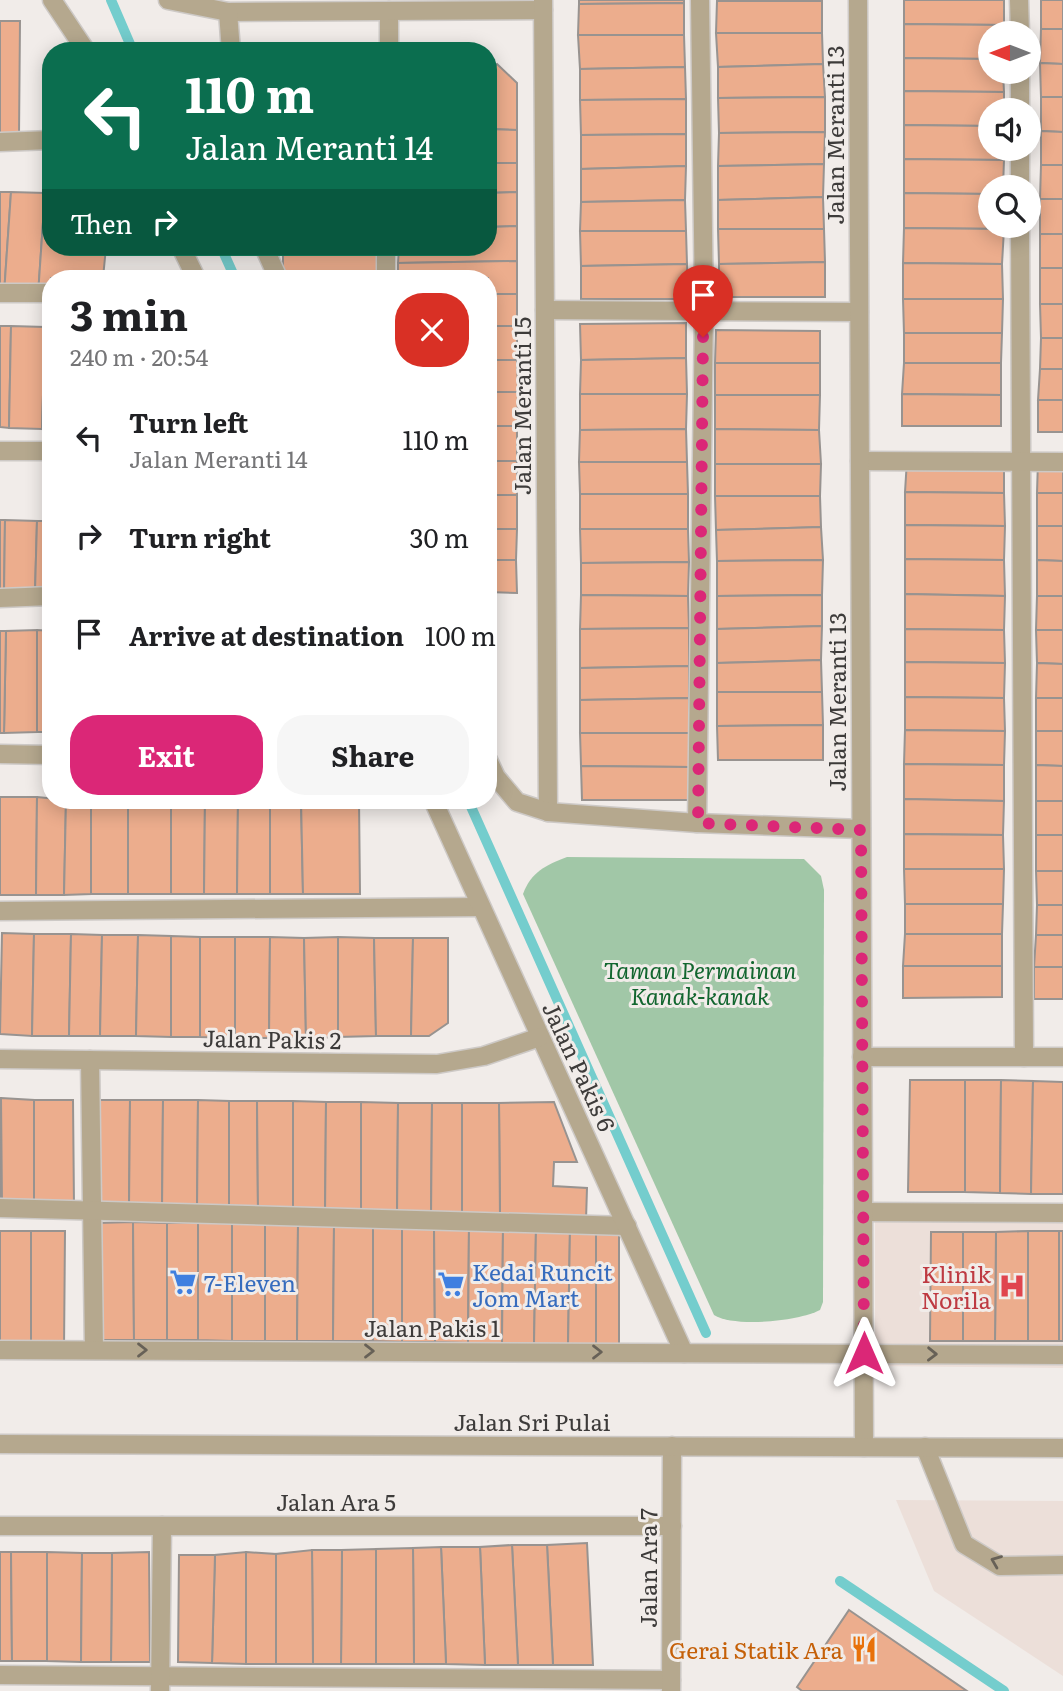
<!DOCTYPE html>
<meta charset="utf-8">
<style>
body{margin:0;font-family:Literata,serif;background:#f6f6f6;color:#202124;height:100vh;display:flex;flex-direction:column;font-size:26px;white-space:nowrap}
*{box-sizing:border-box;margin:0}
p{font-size:23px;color:#757577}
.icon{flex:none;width:38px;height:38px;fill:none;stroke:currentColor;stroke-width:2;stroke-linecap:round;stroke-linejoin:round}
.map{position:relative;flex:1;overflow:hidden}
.side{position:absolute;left:42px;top:270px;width:455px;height:539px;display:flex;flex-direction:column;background:#fff;border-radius:28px;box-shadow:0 4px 18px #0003}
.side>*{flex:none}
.banner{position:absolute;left:42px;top:42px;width:455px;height:214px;border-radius:28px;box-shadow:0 4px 18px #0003;background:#0b6e4f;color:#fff;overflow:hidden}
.needle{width:46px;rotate:270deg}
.controls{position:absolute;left:978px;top:21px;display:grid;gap:14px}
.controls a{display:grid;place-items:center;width:63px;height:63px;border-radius:50%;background:#fff;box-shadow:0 4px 18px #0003;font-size:35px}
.pin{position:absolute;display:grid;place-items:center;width:60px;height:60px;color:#fff;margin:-72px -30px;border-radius:50% 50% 50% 0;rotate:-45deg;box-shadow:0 0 7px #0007}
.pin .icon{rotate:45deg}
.me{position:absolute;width:77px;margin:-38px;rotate:0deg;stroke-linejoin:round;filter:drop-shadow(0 0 5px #0008)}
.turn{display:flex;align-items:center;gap:24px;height:147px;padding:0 28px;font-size:32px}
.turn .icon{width:91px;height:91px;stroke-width:2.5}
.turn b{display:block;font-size:49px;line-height:60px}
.then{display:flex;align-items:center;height:66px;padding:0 28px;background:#0003;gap:14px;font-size:26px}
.round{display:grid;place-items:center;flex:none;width:74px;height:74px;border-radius:28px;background:#f6f6f6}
.head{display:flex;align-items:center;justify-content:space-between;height:119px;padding:0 28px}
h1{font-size:42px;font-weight:700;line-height:52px}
.cta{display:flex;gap:14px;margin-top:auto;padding:14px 28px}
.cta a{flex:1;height:80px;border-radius:28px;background:#db2777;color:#fff;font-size:28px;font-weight:700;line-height:80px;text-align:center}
.cta a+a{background:#f6f6f6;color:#202124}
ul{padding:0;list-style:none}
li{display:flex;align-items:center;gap:21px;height:98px;padding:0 28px}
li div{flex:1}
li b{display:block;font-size:26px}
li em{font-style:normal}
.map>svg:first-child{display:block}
.built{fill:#ecdfd9}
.green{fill:#a1c7a7}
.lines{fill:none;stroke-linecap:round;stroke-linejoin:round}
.stream{stroke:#74cdcd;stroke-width:10}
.building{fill:#ecad8d;stroke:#989390;stroke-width:2}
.service-casing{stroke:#cdc9c6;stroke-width:21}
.minor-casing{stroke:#cdc9c6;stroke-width:21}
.tertiary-casing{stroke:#cdc9c6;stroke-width:21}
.service{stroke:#b5a88e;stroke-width:18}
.minor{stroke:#b5a88e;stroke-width:18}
.tertiary{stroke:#b5a88e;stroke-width:18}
.oneway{stroke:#676157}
.route{stroke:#db2777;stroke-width:12;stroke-dasharray:0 21.6}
.labels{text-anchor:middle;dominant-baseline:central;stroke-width:6;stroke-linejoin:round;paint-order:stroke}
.street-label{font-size:23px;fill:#3d3b3a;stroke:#f1ece9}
.park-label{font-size:23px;font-style:italic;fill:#12662f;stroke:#f1ece9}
.shop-label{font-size:23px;fill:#366cbe;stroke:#f1ece9;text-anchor:start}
.health-label{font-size:23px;fill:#be3a42;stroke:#f1ece9;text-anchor:end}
.food-label{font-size:23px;fill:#c56008;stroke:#f1ece9;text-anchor:end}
</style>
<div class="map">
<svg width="1063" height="1691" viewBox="0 0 1063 1691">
<rect width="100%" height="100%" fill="#f1ece9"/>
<g class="built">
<path d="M875 1205 1063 1206V1368L875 1366Z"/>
<path d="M896 1500 1063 1501V1676L934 1591Z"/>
</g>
<path class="green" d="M567 857 804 859 821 876 824 890 823 1302 820 1310C799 1321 735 1328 714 1315L523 894C531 872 546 865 567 857Z"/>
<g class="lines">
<g class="stream">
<path d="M111 0 133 51"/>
<path d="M221 247 235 278"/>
<path d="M468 800 706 1333"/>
<path d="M840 1581 1004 1691"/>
</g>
</g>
<g class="building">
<path d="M579 0H684V3L579 4Z"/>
<rect x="717" y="0" width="105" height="1"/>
<path d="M904 0H1004V25L904 24Z"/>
<rect x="1041" y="0" width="22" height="29"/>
<path d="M717 1H822V33H716Z"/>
<path d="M684 3V35H578L579 4Z"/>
<path d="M0 21H20L19 137H0Z"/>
<path d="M904 24 1004 25V33H990V59L904 58Z"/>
<path d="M1041 29H1063V64L1040 63Z"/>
<path d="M716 33H822L823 64 718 67Z"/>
<path d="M578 35H684L685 67 580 69Z"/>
<path d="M904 58 990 59V72H1003L1004 92 904 91Z"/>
<path d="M1040 63 1063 64V97H1041Z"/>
<path d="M497 64 517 83V130L488 129V70Z"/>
<path d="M823 64 825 97 718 98V67Z"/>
<path d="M685 67 686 99 580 100V69Z"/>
<path d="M904 91 1004 92V110H990V126L904 125Z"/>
<path d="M825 97V132L719 133 718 98Z"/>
<path d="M1041 97H1063V132L1041 131Z"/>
<path d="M686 99V134L581 135 580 100Z"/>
<path d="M904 125 990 126V149H1004V160L904 159Z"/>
<path d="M488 129 517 130V163H488Z"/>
<path d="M1041 131 1063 132V165H1041Z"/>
<path d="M825 132 824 164 718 166 719 133Z"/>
<path d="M686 134V166L581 169V135Z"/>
<path d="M904 159 1004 160 1003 187H990V194L904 193Z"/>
<path d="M488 163H517V192L488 193Z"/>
<path d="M824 164 823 197 718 200V166Z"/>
<path d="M1041 165H1063V199H1040Z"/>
<path d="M686 166 685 200 581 202V169Z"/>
<path d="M0 192H11L4 294H0Z"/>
<path d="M11 192 45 193 38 295 4 294Z"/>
<path d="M517 192V226L488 227V193Z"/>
<path d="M45 193 51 194V247H106L103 278H51V295H38Z"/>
<path d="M904 193 990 194V226H1004V229L904 228Z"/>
<path d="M823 197 824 229H718V200Z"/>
<rect x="1040" y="199" width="23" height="35"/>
<path d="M685 200 686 231H580L581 202Z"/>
<path d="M517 226V261L398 263 399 247H488V227Z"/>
<path d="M904 228 1004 229 1002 264 903 263Z"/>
<path d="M718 229H824L825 262 719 264Z"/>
<path d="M580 231H686L687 264 581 266Z"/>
<rect x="1040" y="234" width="23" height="34"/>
<path d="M283 247H382V278H291L283 270Z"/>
<path d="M517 261V294H488V278H398V263Z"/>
<path d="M825 262V297H719V264Z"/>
<path d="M903 263 1002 264 1003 299H903Z"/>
<path d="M687 264 688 299H581V266Z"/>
<rect x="1040" y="268" width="23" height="36"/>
<rect x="488" y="294" width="29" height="32"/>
<path d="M903 299H1003L1002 333H904Z"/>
<path d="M1040 304H1063V338H1041Z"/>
<path d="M686 323V358L581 360 580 324Z"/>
<path d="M0 326H11L9 428 0 427Z"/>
<path d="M11 326 45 327 42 429 9 428Z"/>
<rect x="488" y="326" width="29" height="34"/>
<path d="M45 327H51V430L42 429Z"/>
<path d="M716 330 820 331V363H715Z"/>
<path d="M904 333H1002L1001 363H904Z"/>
<path d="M1041 338H1063V369H1040Z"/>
<path d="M686 358 687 394H580L581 360Z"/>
<path d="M488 360H517L518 392H488Z"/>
<rect x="715" y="363" width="105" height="32"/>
<path d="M904 363H1001V395L902 394Z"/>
<path d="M1040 369H1063V400H1038Z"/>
<path d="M488 392H518L517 426H488Z"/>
<path d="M580 394H687L686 429 580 430Z"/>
<path d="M902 394 1001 395V426H902Z"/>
<path d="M715 395H820L819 430 715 429Z"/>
<rect x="1038" y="400" width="25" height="32"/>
<rect x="488" y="426" width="29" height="35"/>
<path d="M686 429 687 462H579L580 430Z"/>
<path d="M715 429 819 430 821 464H715Z"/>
<path d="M907 460 1004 462V493L905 492Z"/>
<rect x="488" y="461" width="29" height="34"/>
<path d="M1038 461 1063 462V493H1037Z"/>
<path d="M579 462H687L688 494H580Z"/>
<path d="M715 464H821L820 496H715Z"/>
<path d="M905 492 1004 493 1005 526 905 525Z"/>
<rect x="1037" y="493" width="26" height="33"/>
<rect x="580" y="494" width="108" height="35"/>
<rect x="488" y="495" width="29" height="34"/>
<path d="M715 496H820L821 527 716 530Z"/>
<path d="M0 520H5L4 593H0Z"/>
<path d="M5 520 37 521 35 592 4 593Z"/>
<path d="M37 521H51V592H35Z"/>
<path d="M905 525 1005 526 1004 560 905 559Z"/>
<path d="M1037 526H1063V561L1037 560Z"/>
<path d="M821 527 823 560 717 561 716 530Z"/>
<path d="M488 529H517L516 560H488Z"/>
<path d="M580 529H688L689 562 581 563Z"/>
<path d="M905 559 1004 560 1005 596 905 594Z"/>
<path d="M488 560H516L517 593 488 592Z"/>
<path d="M823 560 822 595 717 596V561Z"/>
<path d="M1037 560 1063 561V596H1037Z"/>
<path d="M689 562 688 596 581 595V563Z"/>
<path d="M905 594 1005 596 1004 630 905 629Z"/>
<path d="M581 595 688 596 689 628 580 629Z"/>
<path d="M822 595V626L717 629V596Z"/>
<path d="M1037 596H1063V630H1036Z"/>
<path d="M822 626 821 660 717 663V629Z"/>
<path d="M689 628V666L580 668V629Z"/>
<path d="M905 629 1004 630 1005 663 905 662Z"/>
<path d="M37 630V732L4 733 6 631Z"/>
<path d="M37 630 51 631V732H37Z"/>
<path d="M1036 630H1063V664L1037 663Z"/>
<path d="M0 631H6L4 733H0Z"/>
<path d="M821 660 822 692H717V663Z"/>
<path d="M905 662 1005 663 1004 698 905 697Z"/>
<path d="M1037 663 1063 664V698H1036Z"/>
<path d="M689 666V698L580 700V668Z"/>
<path d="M717 692H822L823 725 717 726Z"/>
<path d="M905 697 1004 698 1005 731 905 730Z"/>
<path d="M689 698V733H580V700Z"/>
<rect x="1036" y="698" width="27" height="33"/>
<path d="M823 725V760H718L717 726Z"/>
<path d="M905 730 1005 731 1004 765 904 764Z"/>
<path d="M1036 731H1063V766L1036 765Z"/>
<path d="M580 733H689V767L581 766Z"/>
<path d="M904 764 1004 765V801L904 799Z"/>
<path d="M1036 765 1063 766V801H1036Z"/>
<path d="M581 766 689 767 690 800H582Z"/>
<path d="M0 797H37L36 895H0Z"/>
<path d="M37 797 66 800 64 895H36Z"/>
<path d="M904 799 1004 801 1003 835 904 834Z"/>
<path d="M66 800H91V894L64 895Z"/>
<rect x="91" y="800" width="37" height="94"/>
<rect x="128" y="800" width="43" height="94"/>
<path d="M171 800H205L204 894H171Z"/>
<path d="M205 800H238L237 894H204Z"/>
<path d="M238 800H270V894H237Z"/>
<path d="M270 800H301L303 894H270Z"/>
<path d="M301 800H359L360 894H303Z"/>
<rect x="1036" y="801" width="27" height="34"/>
<path d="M904 834 1003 835 1004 869H904Z"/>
<rect x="1036" y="835" width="27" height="36"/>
<path d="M904 869H1004L1003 904H905Z"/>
<path d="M1036 871H1063V905H1037Z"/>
<path d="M905 904H1003L1002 934H905Z"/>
<path d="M1037 905H1063V935H1036Z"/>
<path d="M2 933 34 934 32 1036 0 1034Z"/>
<path d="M34 934H71L69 1036H32Z"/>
<path d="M71 934 102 935 100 1036H69Z"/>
<path d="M905 934H1002V966H903Z"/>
<path d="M102 935H138L136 1036H100Z"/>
<path d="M138 935 171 936V1037L136 1036Z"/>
<path d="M1036 935H1063V967H1034Z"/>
<path d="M171 936 200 937V1037H171Z"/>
<path d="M200 937H235V1038L200 1037Z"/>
<path d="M235 937H270L269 1038H235Z"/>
<path d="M270 937 304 938 306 1038H269Z"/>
<path d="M338 937V1037L306 1038 304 938Z"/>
<path d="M338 937 374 938 376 1036 338 1037Z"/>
<path d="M374 938H413L411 1036H376Z"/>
<path d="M413 938H448V1023L429 1036H411Z"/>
<path d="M903 966H1002V997L903 998Z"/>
<rect x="1034" y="967" width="29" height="32"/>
<path d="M910 1080H965V1192H908Z"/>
<path d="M965 1080H1001L1000 1193 965 1192Z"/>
<path d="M1001 1080 1033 1081 1031 1194 1000 1193Z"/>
<path d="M1033 1081 1063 1082V1194H1031Z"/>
<path d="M0 1098H1L2 1205H0Z"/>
<path d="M1 1098 34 1100V1206L2 1205Z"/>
<path d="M34 1100H73L74 1206H34Z"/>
<path d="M95 1100H130L129 1207H95Z"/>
<path d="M130 1100H163L162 1209 129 1207Z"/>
<path d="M163 1100H198L197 1210 162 1209Z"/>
<path d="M198 1100 229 1101V1210H197Z"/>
<path d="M229 1101H257L258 1211 229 1210Z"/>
<path d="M257 1101H293V1213L258 1211Z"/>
<path d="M293 1101 326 1102 325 1215 293 1213Z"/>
<path d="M326 1102H361V1216L325 1215Z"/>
<path d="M361 1102 398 1103 397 1216H361Z"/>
<path d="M554 1102 577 1162H554L553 1186 587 1188 586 1220 500 1219 499 1103Z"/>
<path d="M398 1103H432L431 1217 397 1216Z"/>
<path d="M432 1103H462V1217H431Z"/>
<path d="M462 1103H499L500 1219 462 1217Z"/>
<path d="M133 1222 134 1340H100L98 1223Z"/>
<path d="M133 1222 167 1223V1340H134Z"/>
<path d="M198 1222V1340H167V1223Z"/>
<path d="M198 1222 232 1223V1341L198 1340Z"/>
<rect x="232" y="1223" width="33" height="118"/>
<path d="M265 1223 298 1224 297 1341H265Z"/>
<path d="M298 1224 334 1225 333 1341H297Z"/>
<path d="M334 1225H373V1341H333Z"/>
<path d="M373 1225H402V1342L373 1341Z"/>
<path d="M402 1225 434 1226 435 1342H402Z"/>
<path d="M434 1226H469L468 1343 435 1342Z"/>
<path d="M469 1226 503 1227 502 1344 468 1343Z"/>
<path d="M503 1227 536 1228 534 1344H502Z"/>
<path d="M536 1228 570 1229 568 1345 534 1344Z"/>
<path d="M570 1229 596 1230V1345H568Z"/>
<rect x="596" y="1230" width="23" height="115"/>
<rect x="0" y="1231" width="31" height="118"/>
<path d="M31 1231H65L64 1350 31 1349Z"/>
<path d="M1028 1231V1341H995L996 1232Z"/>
<rect x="1028" y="1231" width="31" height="110"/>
<rect x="1059" y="1231" width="4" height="110"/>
<path d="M931 1232H963V1341H930Z"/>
<path d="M963 1232H996L995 1341H963Z"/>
<path d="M587 1543 593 1665H553L547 1545Z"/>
<path d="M512 1545H547L553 1665H518Z"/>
<path d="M512 1545 518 1665H485L480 1547Z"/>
<path d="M441 1547H480L485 1665 446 1664Z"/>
<path d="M441 1547 446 1664H414L413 1548Z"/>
<path d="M413 1548 414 1664H376V1549Z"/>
<path d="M376 1549V1664H341L342 1550Z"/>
<path d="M312 1550H342L341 1664H313Z"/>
<path d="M312 1550 313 1664H276V1554Z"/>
<path d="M0 1552H11L12 1661H0Z"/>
<path d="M11 1552H47V1661H12Z"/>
<path d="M47 1552 82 1553 81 1662 47 1661Z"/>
<path d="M149 1552 150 1662H111L112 1553Z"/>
<path d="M246 1552 276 1554V1664H246Z"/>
<path d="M246 1552V1664L212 1663 215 1555Z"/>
<path d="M82 1553H112L111 1662H81Z"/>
<path d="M179 1555H215L212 1663 178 1662Z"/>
<path d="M849 1610 967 1691H802L797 1687Z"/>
</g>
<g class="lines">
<g class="service-casing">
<g id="service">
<path d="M1019 0 1020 33"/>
<path d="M389 51V11"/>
<path d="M1020 72V110"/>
<path d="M1020 149V187"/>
<path d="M1020 226 1024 1057"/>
<path d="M386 278V247"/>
<path d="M0 293H51"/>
<path d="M545 310 859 312"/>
<path d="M860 461 1063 462"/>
<path d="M0 598 51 596"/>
<path d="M697 823 704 310 700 0"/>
<path d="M0 911 481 907"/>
<path d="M90 1060 94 1350"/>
<path d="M0 1208 627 1226"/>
<path d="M863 1212 1063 1213"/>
<path d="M925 1447 964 1544 1000 1566 1063 1565"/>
<path d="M0 1675 671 1680"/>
<path d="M160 1691 162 1526"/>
</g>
</g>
<g class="minor-casing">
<g id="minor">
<path d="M52 0 86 51"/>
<path d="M168 0 228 12 543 10"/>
<path d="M543 0 548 812"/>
<path d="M858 0 864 1447"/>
<path d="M228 12 231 51"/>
<path d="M0 142 51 140"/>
<path d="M181 247 196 278"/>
<path d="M264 247 278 278"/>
<path d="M0 451H51"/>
<path d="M0 754 51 755"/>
<path d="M488 760 496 777 517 802 548 812 697 823 861 829"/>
<path d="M433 800 684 1353"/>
<path d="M862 1057H1063"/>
<path d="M0 1059 437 1064 484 1056 540 1037"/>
<path d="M0 1350 1063 1355"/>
<path d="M0 1526H672"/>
<path d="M671 1691 672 1446"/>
</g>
</g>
<g class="tertiary-casing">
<path id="tertiary" d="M0 1444 1063 1448"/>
</g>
<use href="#service" class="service"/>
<use href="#minor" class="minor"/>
<use href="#tertiary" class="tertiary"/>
</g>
<defs><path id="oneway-chevron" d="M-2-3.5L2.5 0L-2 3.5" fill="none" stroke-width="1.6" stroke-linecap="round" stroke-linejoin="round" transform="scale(1.75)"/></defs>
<g class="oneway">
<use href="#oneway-chevron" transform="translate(142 1350)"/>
<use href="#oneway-chevron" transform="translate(369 1351)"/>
<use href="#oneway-chevron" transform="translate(597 1352)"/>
<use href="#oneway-chevron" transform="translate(932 1354) rotate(1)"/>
<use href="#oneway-chevron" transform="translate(996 1561) rotate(-158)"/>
</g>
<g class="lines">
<path class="route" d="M703 337 698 823 861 830 864 1353"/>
</g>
<defs>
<g id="supermarket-bare" transform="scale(2.1)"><path d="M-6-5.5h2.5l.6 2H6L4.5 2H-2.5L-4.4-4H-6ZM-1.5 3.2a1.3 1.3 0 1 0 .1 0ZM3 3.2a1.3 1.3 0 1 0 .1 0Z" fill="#3f7fe0" stroke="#f1ece9" stroke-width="2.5" paint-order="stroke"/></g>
<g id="hospital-bare" transform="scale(2.1)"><path d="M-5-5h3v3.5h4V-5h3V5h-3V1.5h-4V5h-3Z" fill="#e0444e" stroke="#f1ece9" stroke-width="2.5" paint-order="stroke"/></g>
<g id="restaurant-bare" transform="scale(2.1)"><path d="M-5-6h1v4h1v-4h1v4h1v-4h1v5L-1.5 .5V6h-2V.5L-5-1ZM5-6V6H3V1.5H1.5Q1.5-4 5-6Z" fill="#e8710a" stroke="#f1ece9" stroke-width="2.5" paint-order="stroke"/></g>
</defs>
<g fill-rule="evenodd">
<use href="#supermarket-bare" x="183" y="1282"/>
<use href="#supermarket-bare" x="451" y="1284"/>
<use href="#hospital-bare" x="1012" y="1286"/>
<use href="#restaurant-bare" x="864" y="1649"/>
</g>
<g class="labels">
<g class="street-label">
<text transform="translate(834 135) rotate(-90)">Jalan Meranti 13</text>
<text transform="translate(521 406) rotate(-90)">Jalan Meranti 15</text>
<text transform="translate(836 702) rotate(-90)">Jalan Meranti 13</text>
<text transform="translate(272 1038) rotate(1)">Jalan Pakis 2</text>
<text transform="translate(580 1066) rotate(65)">Jalan Pakis 6</text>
<text x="432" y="1327">Jalan Pakis 1</text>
<text x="532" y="1421">Jalan Sri Pulai</text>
<text x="336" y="1501">Jalan Ara 5</text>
<text transform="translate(647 1568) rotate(-90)">Jalan Ara 7</text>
</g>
<g class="park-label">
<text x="700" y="969">Taman Permainan<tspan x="700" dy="26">Kanak-kanak</tspan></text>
</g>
<g class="shop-label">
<text x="472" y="1271">Kedai Runcit<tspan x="472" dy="26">Jom Mart</tspan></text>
<text x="204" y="1282">7-Eleven</text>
</g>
<g class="health-label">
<text x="991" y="1273">Klinik<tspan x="991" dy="26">Norila</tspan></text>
</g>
<g class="food-label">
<text x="843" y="1649">Gerai Statik Ara</text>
</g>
</g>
</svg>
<div class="controls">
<a><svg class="needle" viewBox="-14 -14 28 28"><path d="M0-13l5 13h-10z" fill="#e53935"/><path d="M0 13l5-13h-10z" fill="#757577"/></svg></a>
<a><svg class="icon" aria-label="sound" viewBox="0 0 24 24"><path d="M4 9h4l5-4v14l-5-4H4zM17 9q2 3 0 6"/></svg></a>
<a><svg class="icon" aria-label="search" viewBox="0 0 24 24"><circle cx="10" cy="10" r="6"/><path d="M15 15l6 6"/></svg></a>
</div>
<div class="pin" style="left:703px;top:337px;background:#d93025"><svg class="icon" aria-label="arrive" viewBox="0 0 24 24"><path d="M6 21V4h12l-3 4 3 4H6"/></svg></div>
<svg class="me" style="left:864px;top:1353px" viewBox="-20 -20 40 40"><path d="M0-17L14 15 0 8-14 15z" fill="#db2777" stroke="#fff" stroke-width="4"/></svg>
<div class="banner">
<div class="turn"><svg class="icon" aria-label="left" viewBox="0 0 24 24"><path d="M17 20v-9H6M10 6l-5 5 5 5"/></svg><div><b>110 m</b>Jalan Meranti 14</div></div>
<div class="then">Then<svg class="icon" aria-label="right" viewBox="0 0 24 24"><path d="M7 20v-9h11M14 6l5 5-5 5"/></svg></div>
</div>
<section class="side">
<div class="head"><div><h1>3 min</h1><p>240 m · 20:54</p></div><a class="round" style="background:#d93025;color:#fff"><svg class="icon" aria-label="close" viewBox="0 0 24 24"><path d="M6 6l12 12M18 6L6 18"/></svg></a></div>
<ul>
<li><svg class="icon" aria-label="left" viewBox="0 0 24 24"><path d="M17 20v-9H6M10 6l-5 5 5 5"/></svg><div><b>Turn left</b><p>Jalan Meranti 14</p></div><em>110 m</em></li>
<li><svg class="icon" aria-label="right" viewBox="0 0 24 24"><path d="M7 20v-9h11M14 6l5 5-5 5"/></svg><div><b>Turn right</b></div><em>30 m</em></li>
<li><svg class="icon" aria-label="arrive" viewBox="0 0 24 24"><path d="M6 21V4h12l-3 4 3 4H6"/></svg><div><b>Arrive at destination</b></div><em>100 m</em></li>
</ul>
<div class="cta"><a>Exit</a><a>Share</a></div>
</section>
</div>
